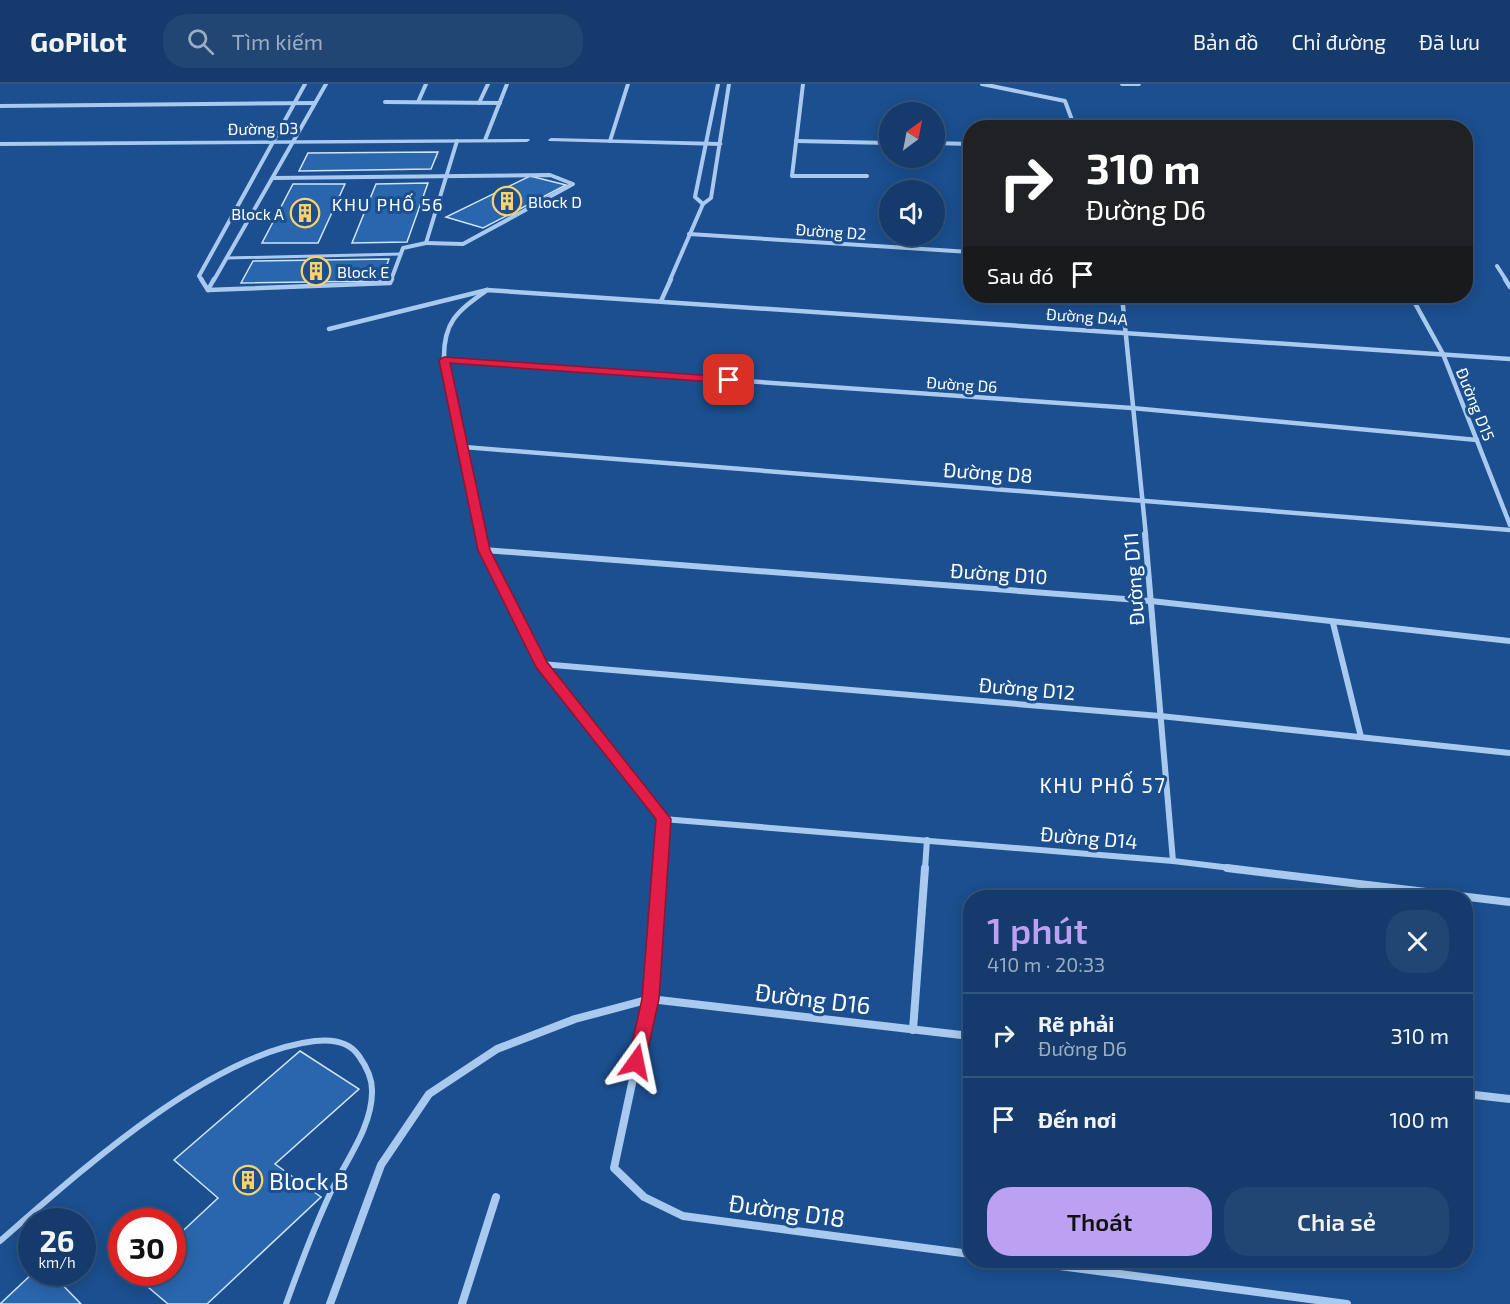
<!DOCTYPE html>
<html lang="vi">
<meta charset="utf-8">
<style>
body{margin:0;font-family:"Exo 2",sans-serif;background:#214673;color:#f1f3f6;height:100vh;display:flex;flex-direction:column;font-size:22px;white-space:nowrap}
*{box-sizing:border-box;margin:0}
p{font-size:20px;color:#9dadc1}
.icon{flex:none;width:33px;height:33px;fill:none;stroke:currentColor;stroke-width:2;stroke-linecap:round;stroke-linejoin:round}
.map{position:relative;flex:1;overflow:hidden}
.details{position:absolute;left:963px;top:806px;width:510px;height:378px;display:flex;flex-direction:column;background:#143b6b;border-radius:24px;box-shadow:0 3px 15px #0003,0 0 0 2px #33557e}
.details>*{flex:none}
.hud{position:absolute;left:963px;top:36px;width:510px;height:183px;border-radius:24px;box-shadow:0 3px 15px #0003,0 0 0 2px #33557e;background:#202124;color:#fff;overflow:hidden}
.needle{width:39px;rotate:32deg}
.controls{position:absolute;left:879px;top:18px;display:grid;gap:12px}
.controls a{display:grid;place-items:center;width:66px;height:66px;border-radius:50%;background:#143b6b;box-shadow:0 3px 15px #0003,0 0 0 2px #33557e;font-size:30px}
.speed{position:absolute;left:18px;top:1124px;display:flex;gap:12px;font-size:30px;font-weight:700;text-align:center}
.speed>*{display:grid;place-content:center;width:78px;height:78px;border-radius:50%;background:#143b6b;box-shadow:0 3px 15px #0003,0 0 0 2px #33557e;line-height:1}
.speed small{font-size:15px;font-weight:400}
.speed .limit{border:9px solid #d22;background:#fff;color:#111}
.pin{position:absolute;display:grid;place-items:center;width:51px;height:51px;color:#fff;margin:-26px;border-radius:12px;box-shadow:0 3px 9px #0006}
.me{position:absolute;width:66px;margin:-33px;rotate:12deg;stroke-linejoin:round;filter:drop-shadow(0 0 4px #0008)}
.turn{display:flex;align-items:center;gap:21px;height:126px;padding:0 24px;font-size:27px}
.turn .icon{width:78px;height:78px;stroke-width:2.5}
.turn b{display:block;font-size:42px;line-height:51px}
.then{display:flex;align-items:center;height:57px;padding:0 24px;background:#0003;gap:12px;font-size:22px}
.round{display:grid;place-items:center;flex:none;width:63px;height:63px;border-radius:24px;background:#214673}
.overview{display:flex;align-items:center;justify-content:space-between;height:102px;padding:0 24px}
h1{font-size:36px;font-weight:600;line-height:45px;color:#bca0f2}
.cta{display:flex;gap:12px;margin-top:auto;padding:12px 24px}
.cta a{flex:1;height:69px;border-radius:24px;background:#bca0f2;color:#111;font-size:24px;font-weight:600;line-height:69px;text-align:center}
.cta a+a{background:#214673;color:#f1f3f6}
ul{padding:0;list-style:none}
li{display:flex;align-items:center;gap:18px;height:84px;padding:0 24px;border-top:2px solid #33557e}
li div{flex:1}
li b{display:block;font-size:22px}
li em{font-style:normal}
header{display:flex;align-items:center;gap:36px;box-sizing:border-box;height:84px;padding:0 30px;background:#143b6b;border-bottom:2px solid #33557e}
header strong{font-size:28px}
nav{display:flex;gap:33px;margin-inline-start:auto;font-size:21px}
.search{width:420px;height:54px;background:#214673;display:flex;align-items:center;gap:15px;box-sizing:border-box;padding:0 21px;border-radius:24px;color:#9dadc1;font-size:22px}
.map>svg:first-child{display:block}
.building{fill:#2a66ad;stroke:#cfe3fa;stroke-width:1.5}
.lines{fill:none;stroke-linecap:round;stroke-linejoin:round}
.service-far1{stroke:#a9c9ee;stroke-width:3}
.service{stroke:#a9c9ee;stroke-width:6}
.minor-far3{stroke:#a9c9ee;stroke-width:4}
.minor-far2{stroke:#a9c9ee;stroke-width:4.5}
.minor-far1{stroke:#a9c9ee;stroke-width:6}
.minor{stroke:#a9c9ee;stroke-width:8}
.tertiary{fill:#a9c9ee;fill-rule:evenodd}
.route{fill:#e11d48;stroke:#92132f;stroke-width:1.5}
.labels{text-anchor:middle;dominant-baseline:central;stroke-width:6;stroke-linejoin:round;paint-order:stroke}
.far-street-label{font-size:16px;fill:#fff;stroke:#1b4f8f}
.far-poi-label{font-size:16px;fill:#fff;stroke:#1b4f8f;text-anchor:start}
.far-neighbourhood-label{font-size:18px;letter-spacing:1.5px;fill:#fff;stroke:#1b4f8f}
.street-label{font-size:20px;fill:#fff;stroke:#1b4f8f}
.neighbourhood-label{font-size:21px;letter-spacing:1.5px;fill:#fff;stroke:#1b4f8f}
.near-street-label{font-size:24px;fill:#fff;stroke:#1b4f8f}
.near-poi-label{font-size:24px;fill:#fff;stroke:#1b4f8f;text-anchor:start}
</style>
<header>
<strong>GoPilot</strong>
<div class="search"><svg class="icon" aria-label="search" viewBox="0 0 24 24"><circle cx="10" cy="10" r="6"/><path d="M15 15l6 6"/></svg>Tìm kiếm</div>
<nav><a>Bản đồ</a><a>Chỉ đường</a><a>Đã lưu</a></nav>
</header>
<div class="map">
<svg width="1510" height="1220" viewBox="0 0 1510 1220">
<rect width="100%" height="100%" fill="#1b4f8f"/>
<g class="building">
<path d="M438 68 431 85 299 87 308 69Z"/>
<path d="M530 92 566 101 483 144 446 133Z"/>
<path d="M428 99 407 158 352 159 376 100Z"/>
<path d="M293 100H345L318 159H262Z"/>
<path d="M389 175 381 197 241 199 253 177Z"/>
<path d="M300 967 359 1005 275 1080 321 1113 207 1220H168L135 1192 140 1188H172V1157L218 1114 174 1076Z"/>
<path d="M34 1188H50L81 1220H0Z"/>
</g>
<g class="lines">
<path class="service-far1" d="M227 174 401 170"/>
<path class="service" d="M0 1157C78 1089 210 969 315 957 332 955 349 957 359 972 366 982 372 994 372 1006 373 1044 343 1080 328 1114 312 1149 299 1184 286 1220"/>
<g class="minor-far3">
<path d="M803 0 792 92H867"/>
<path d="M982 0 1065 17 1075 44"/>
<path d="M1122 0H1139"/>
<path d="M385 18 500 19"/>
<path d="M418 18 426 0"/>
<path d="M479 19 488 0"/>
<path d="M0 22 315 19"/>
<path d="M485 56 507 0"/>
<path d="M610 57 628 0"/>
<path d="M796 57 890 59"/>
<path d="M934 59 970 60"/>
<path d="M273 94 550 91 573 100 463 160 426 159"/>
<path d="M703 120 695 113 718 0"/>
<path d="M689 150 970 168"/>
<path d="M1497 182 1506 196"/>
<path d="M202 196 199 192 305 0"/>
<path d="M214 196 326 0"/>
<path d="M391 196 403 164 426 159 457 57"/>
<path d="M670 196 703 120 711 114 729 0"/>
</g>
<g class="minor-far2">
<path d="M201 195 208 206"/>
<path d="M1505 195 1510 203"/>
<path d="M208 206 390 199 392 195"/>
<path d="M208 206 214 195"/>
<path d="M1122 212 1146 452"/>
<path d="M1411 212 1443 270 1510 441"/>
<path d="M661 217 671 195"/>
<path d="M329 245 487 206 1510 275"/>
<path d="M444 276 1132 324 1477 356"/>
<path d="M464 363 1510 446"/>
<path d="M481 452 444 276C443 237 458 227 487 206"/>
</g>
<g class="minor-far1">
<path d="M481 450 484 466 541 580 663 735 659 785"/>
<path d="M1145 450 1173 777"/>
<path d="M484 466 1151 517 1510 557"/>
<path d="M1333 539 1361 653"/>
<path d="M541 580 1160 632 1510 669"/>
<path d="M663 735 1173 777 1239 785"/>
<path d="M925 785 927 756"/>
</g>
<g class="minor">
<path d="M659 784 650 915 614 1084 644 1113 683 1132 970 1170"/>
<path d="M1227 784 1510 818"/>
<path d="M913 946 925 784"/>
<path d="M1466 1010 1510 1015"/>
<path d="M1014 1176 1347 1220"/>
<path d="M330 1220 381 1081 429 1010 497 965 575 935 650 915 970 952"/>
<path d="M462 1220 496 1113"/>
</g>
<g class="tertiary">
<path d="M551 54 720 58 723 60 720 62 549 57 548 56Z"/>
<path d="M529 55 530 56 527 58 0 62V58Z"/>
</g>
</g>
<path class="route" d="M444 273 729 293 734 296 729 299 450 279 490 466 547 578 671 735 659 915 645 978 643 983 636 986 630 983 628 978 642 915 656 735 536 583 478 466 439 276Z"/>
<defs>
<g id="building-ring" transform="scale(1.5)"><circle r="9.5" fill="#1b4f8f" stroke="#ffd166" stroke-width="1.5"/><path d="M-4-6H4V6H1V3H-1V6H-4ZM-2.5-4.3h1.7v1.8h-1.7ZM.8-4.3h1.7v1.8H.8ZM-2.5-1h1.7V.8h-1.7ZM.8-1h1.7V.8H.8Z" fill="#ffd166"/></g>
</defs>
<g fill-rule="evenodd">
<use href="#building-ring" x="507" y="117"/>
<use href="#building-ring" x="305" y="129"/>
<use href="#building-ring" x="316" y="187"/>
<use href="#building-ring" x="248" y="1096"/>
</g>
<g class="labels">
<g class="far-street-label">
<text transform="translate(263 44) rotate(-1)">Đường D3</text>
<text transform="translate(831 147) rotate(4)">Đường D2</text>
<text transform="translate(1087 232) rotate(4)">Đường D4A</text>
<text transform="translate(962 300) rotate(4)">Đường D6</text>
<text transform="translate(1476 320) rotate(68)">Đường D15</text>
</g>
<g class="far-poi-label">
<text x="528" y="117">Block D</text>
<text x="284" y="129" text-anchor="end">Block A</text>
<text x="337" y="187">Block E</text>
</g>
<g class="far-neighbourhood-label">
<text x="388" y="120">KHU PHỐ 56</text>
</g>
<g class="street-label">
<text transform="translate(988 388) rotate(4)">Đường D8</text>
<text transform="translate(999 489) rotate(4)">Đường D10</text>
<text transform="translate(1133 495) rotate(-94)">Đường D11</text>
<text transform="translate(1027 604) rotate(5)">Đường D12</text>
<text transform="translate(1089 753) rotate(5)">Đường D14</text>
</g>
<g class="neighbourhood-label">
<text x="1103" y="700">KHU PHỐ 57</text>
</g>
<g class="near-street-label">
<text transform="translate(813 914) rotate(7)">Đường D16</text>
<text transform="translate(787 1126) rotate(8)">Đường D18</text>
</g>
<g class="near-poi-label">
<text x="269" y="1096">Block B</text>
</g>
</g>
</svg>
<div class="controls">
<a><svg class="needle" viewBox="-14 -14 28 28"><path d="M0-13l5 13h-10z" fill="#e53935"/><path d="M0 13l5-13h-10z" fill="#9dadc1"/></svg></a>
<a><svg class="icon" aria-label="sound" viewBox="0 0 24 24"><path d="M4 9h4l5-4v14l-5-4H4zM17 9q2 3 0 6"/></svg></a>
</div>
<div class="speed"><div>26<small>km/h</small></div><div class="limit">30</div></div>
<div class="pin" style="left:729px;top:296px;background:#d93025"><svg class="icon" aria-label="arrive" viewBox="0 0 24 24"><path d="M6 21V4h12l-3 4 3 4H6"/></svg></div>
<svg class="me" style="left:636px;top:978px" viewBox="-20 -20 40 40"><path d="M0-17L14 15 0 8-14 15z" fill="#e11d48" stroke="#fff" stroke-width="4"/></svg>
<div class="hud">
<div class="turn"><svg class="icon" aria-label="right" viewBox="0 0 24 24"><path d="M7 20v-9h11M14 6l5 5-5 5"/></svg><div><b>310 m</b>Đường D6</div></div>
<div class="then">Sau đó<svg class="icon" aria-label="arrive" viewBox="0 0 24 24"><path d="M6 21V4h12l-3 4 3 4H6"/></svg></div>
</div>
<section class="details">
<div class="overview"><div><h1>1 phút</h1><p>410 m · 20:33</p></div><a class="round"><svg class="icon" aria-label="close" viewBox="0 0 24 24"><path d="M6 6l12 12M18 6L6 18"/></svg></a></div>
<ul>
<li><svg class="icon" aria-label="right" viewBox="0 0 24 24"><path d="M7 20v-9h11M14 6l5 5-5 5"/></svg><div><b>Rẽ phải</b><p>Đường D6</p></div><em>310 m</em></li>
<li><svg class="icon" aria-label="arrive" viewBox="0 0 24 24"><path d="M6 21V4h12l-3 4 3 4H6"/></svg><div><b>Đến nơi</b></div><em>100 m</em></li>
</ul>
<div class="cta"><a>Thoát</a><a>Chia sẻ</a></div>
</section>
</div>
